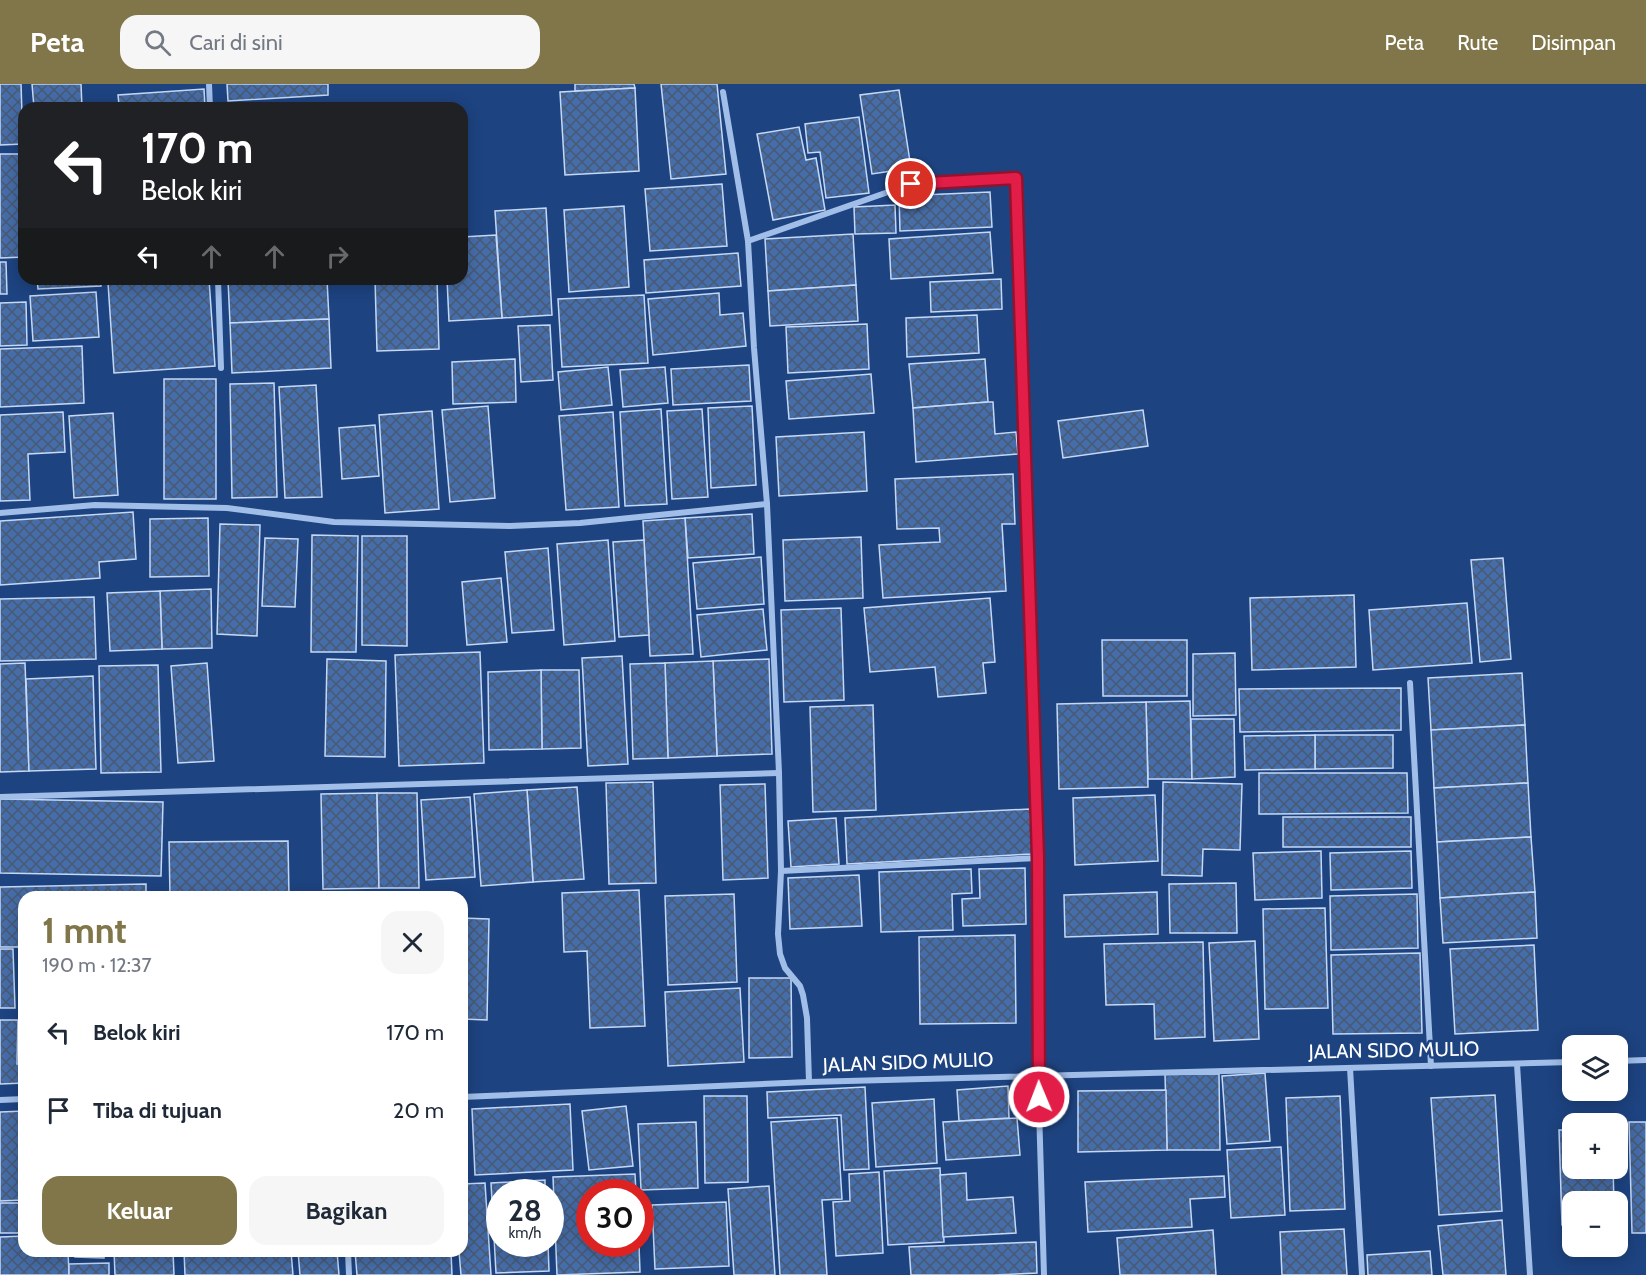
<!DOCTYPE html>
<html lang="id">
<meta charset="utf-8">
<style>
body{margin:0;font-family:Cabin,sans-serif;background:#f6f6f7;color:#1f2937;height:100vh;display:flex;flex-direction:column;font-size:22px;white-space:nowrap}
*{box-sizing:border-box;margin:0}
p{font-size:20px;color:#747a83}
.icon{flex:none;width:33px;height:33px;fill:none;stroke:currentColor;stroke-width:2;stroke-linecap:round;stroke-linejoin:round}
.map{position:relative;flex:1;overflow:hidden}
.panel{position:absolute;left:18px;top:807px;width:450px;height:366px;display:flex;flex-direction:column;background:#fff;border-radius:18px;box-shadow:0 3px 15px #0003}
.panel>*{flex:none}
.top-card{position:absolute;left:18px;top:18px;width:450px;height:183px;border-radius:18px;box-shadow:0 3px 15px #0003;background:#202124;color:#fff;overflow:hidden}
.controls{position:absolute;left:1562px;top:951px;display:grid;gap:12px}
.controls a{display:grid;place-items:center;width:66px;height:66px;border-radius:12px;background:#fff;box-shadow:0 3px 15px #0003;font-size:30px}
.speed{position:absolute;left:486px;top:1095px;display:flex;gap:12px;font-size:30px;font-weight:700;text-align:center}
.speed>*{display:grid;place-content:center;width:78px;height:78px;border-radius:50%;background:#fff;box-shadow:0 3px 15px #0003;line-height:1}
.speed small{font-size:15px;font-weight:400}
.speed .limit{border:9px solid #d22;background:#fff;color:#111}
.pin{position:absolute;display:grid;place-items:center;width:51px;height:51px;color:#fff;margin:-26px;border:3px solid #fff;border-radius:50%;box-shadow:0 2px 6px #0007}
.me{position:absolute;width:66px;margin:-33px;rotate:359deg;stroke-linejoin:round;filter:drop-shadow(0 0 4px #0008)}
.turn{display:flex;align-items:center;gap:21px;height:126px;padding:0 24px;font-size:27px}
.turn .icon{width:78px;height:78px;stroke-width:2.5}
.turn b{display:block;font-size:42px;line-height:51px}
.lanes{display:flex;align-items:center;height:57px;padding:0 24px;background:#0003;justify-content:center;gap:30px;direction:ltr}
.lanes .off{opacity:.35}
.round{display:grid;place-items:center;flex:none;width:63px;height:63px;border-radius:18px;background:#f6f6f7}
.summary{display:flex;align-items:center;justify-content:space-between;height:102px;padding:0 24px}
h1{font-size:36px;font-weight:700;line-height:45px;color:#817649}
.cta{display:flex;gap:12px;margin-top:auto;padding:12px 24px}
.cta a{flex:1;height:69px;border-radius:18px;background:#817649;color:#fff;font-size:24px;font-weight:700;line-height:69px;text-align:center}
.cta a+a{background:#f6f6f7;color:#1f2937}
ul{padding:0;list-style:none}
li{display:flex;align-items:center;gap:18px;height:78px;padding:0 24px}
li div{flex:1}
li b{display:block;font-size:22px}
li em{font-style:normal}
header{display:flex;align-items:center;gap:36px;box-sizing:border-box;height:84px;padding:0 30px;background:#817649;color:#fff}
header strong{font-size:28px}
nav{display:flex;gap:33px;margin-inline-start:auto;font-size:21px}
.search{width:420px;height:54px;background:#f6f6f7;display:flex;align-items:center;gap:15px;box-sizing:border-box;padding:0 21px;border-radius:18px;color:#747a83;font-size:22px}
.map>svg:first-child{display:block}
.building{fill:url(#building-cross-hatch);stroke:#c5d9f7;stroke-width:1.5}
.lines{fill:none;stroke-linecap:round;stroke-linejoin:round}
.minor{stroke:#a1bee9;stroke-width:6}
.route-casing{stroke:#92132f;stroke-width:15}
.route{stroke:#e11d48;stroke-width:10}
.labels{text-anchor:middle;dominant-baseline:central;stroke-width:5;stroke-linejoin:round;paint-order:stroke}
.street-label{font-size:20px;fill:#fff;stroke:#1d4380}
</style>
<header>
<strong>Peta</strong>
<div class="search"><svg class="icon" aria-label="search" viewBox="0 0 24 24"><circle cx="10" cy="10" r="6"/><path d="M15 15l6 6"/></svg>Cari di sini</div>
<nav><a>Peta</a><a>Rute</a><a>Disimpan</a></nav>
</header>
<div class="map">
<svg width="1646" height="1191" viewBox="0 0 1646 1191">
<defs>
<pattern id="building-cross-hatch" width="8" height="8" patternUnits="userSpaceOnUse" patternTransform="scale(1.5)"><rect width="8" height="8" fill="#456daa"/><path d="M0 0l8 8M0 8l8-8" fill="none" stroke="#495972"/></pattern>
</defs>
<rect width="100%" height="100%" fill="#1d4380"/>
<g class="building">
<path d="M0 0H21L23 60 0 61Z"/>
<path d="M32 0H81L82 24H34Z"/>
<path d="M227 0H328V11L228 17Z"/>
<path d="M575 0H634L635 4 575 7Z"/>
<path d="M661 0H717L726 90 671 95Z"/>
<path d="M635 4 639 87 565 91 560 8Z"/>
<path d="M204 5 205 24H102V22L119 21 118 11Z"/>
<path d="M899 6 911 84 872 90 860 11Z"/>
<path d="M330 22V24H231Z"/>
<path d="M859 33 869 109 826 114 820 68 808 69 805 40Z"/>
<path d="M799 43 806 76 816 74 825 126 773 136 757 50Z"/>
<path d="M0 70H24V173L0 174Z"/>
<path d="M722 100 727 162 650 167 645 105Z"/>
<path d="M990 108 992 143 900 147 899 112Z"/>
<path d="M895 121 896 149 855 150 854 123Z"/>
<path d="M624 122 629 203 569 208 564 126Z"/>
<path d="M546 124 552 231 502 234 495 127Z"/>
<path d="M990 148 993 189 891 195 889 155Z"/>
<path d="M853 150 856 201 768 207 765 155Z"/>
<path d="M496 151 502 234 449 237 447 195H462V153Z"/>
<path d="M738 169 741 202 646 209 644 176Z"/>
<path d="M0 178H6L7 210H0Z"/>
<path d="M37 195H100L101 202 38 205Z"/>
<path d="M160 195H209L215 282 114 289 108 199Z"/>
<path d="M255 195H327L329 235 230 239 228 196Z"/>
<path d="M375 195H437L439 265 377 267Z"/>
<path d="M1001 195 1002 225 931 228 930 198Z"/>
<path d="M856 201 858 237 770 242 768 207Z"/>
<path d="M96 208 99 253 33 257 30 212Z"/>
<path d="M719 209 720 231 743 229 746 262 653 271 648 215Z"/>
<path d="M644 211 648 279 562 283 558 215Z"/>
<path d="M26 218 27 261 0 262V219Z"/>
<path d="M977 231 979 269 907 273 906 234Z"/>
<path d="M329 235 331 284 232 289 230 239Z"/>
<path d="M867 240 869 285 788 289 786 243Z"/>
<path d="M550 241 553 296 521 298 518 242Z"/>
<path d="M82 262 84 319 0 323V265Z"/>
<path d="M515 275 516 318 453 320 452 278Z"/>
<path d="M985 275 988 318 913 324 909 280Z"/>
<path d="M749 281 751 317 673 321 671 285Z"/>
<path d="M608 283 612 321 561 326 558 288Z"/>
<path d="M665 283 668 319 623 323 620 286Z"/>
<path d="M871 290 874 329 789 335 786 297Z"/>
<rect x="164" y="295" width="52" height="120"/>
<path d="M274 299 277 413 232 414 230 300Z"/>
<path d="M316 301 322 413 285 414 279 303Z"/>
<path d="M988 318H993L995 350 1016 348 1018 370 916 378 913 324Z"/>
<path d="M488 322 495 414 450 418 442 326Z"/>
<path d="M752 322 756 401 711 404 708 324Z"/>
<path d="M661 325 667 420 625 422 620 328Z"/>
<path d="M702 325 708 413 672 415 667 327Z"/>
<path d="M1143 326 1148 362 1063 374 1058 337Z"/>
<path d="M432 327 439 425 385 429 379 331Z"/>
<path d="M63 328 65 368 28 370 30 416 0 417V331Z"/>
<path d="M613 328 619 423 566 426 559 332Z"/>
<path d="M113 329 118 411 74 414 69 332Z"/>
<path d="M375 341 379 392 342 395 339 344Z"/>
<path d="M864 348 867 407 779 412 776 353Z"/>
<path d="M1013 390 1015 440H1002L1006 507 883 514 879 461 940 458 939 444 897 445 895 395Z"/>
<path d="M133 428 136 475 99 478 100 494 0 501V437Z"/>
<path d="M752 430 754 470 688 474 685 434Z"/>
<path d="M208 434 209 492 150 493V435Z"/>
<path d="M685 434 693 570 650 572 643 437Z"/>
<path d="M220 440 260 441 257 552 217 550Z"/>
<path d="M312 451 358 452 356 568H311Z"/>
<path d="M362 452H407V562L362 561Z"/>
<path d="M861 453 863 514 785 517 783 456Z"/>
<path d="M265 454 298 455 295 523 262 522Z"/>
<path d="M608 456 615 557 564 561 557 460Z"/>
<path d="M644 456 649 551 619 553 613 458Z"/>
<path d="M548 464 554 546 512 549 505 468Z"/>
<path d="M761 473 764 520 697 525 693 479Z"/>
<path d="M1503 474 1511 575 1480 578 1471 476Z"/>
<path d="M501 494 507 558 467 561 462 498Z"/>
<path d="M211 505 212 564 162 565 160 507Z"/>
<path d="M160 507 162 565 110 567 107 509Z"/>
<path d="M1354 511 1356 583 1252 586 1250 514Z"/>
<path d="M94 513 96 575 0 577V515Z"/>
<path d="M990 514 995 578 983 579 986 609 938 613 935 583 870 588 864 524Z"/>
<path d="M1467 519 1472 579 1373 586 1369 526Z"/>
<path d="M841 524 844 616 784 618 781 526Z"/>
<path d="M763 525 767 566 701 573 697 531Z"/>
<path d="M1102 556H1187V612H1103Z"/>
<path d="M480 568 484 679 399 682 395 571Z"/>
<path d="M1235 569 1236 631 1193 632V570Z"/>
<path d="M622 572 628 680 588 682 582 574Z"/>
<path d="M327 575 386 577 385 673 325 672Z"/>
<path d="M769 575 772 670 717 672 713 577Z"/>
<path d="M713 577 717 672 668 674 665 579Z"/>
<path d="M25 579 29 687 0 688V580Z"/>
<path d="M207 579 214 677 178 679 171 582Z"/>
<path d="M665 579 668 674 633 675 630 580Z"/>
<path d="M158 581 161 688 101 689 99 582Z"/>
<path d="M541 586H579L581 664 542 665Z"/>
<path d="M541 586 542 665 489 666 488 588Z"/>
<path d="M1522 589 1525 641 1431 646 1428 594Z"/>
<path d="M93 592 96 685 29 687 26 595Z"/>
<path d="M1401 604V646L1240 648 1239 605Z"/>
<path d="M1190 617 1192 695H1148L1146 618Z"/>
<path d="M1146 618 1148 703 1059 705 1057 620Z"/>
<path d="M873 621 876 726 813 728 810 623Z"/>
<path d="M1191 635H1234L1235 693 1192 695Z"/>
<path d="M1525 641 1528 699 1434 704 1431 646Z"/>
<path d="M1315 651H1393V684L1315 685Z"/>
<path d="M1315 651V685L1245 686 1244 652Z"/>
<path d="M1259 689H1407L1408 729 1259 730Z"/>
<path d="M653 698 656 799 609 800 606 699Z"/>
<path d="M1163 698 1242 700 1240 766 1203 765 1202 792 1162 791Z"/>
<path d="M1528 699 1531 753 1437 758 1434 704Z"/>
<path d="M765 700 768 794 723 796 720 701Z"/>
<path d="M577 703 584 795 533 798 527 706Z"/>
<path d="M527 706 533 798 481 802 474 710Z"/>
<path d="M377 709 379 804 323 805 321 710Z"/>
<path d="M377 709H417L419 804H379Z"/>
<path d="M1155 711 1158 777 1075 781 1073 714Z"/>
<path d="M470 713 475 793 426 796 421 716Z"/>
<path d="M0 715 163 718 161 792 0 789Z"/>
<path d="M1030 725 1032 770 847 780 845 734Z"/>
<rect x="1283" y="733" width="128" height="30"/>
<path d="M836 734 839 780 791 783 788 737Z"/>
<path d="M1531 753 1535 808 1440 814 1437 758Z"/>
<path d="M288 757 289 813H302H170L169 758Z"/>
<path d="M1321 767 1322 814 1255 816 1253 769Z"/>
<path d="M1411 767 1412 804 1331 806 1330 769Z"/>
<path d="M1025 784 1026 840 963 842 962 815 980 814 979 785Z"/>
<path d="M971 785 972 809 952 810 953 846 881 848 879 788Z"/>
<path d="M859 791 862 842 790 845 788 794Z"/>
<path d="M1236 799 1237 849H1170L1169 800Z"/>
<path d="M146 800V813H24V863H0V803Z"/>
<path d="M639 806 645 942 590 944 587 867 564 868 562 809Z"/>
<path d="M1157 808 1158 850 1065 853 1064 811Z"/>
<path d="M1535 808 1537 854 1443 859 1440 814Z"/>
<path d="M734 810 737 898 668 901 665 812Z"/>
<path d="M1417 810 1418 864 1331 866 1330 812Z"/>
<path d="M1325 824 1328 924 1265 925 1263 825Z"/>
<path d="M462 834 489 835 487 936 462 935Z"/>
<path d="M1015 851 1016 939 920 940 919 853Z"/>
<path d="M1255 857 1259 955 1214 957 1209 859Z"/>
<path d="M1203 858 1205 953 1155 955 1154 920 1106 921 1104 860Z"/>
<path d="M1534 861 1538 946 1455 950 1450 865Z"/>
<path d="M0 865H13L15 924H0Z"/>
<path d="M20 866H24V930H21Z"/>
<path d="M1420 869 1422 949 1333 950 1331 871Z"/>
<path d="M749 894H791L792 973 749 974Z"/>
<path d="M740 904 744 978 668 982 665 908Z"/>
<rect x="20" y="933" width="4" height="45"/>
<path d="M0 936H18L17 980H24V999L0 1000Z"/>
<path d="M1265 989 1270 1057 1227 1060 1222 992Z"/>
<path d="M1165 990H1219L1220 1066H1167Z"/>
<path d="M1008 1002 1009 1034 959 1037 957 1006Z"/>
<path d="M865 1003 869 1085 844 1086 841 1031 768 1034 767 1008Z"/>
<path d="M1166 1006 1167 1066 1078 1068V1007Z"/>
<path d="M1495 1011 1502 1127 1439 1131 1431 1014Z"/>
<path d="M704 1012H747L748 1098 705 1099Z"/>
<path d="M1340 1012 1345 1125 1290 1127 1286 1014Z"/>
<path d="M934 1015 937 1079 876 1083 872 1019Z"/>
<path d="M570 1020 573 1086 475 1091 472 1025Z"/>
<path d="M626 1022 633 1082 589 1086 582 1027Z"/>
<path d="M24 1027V1116L0 1117V1028Z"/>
<path d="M837 1034 842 1115 822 1116 827 1191H780L771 1038Z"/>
<path d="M1017 1034 1020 1071 946 1076 943 1038Z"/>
<path d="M696 1038 698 1104 641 1106 638 1040Z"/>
<path d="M1629 1038H1646V1149H1632Z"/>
<path d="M1559 1046H1572V1084H1613L1614 1118H1572V1140L1562 1141Z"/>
<path d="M1281 1063 1285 1131 1231 1134 1227 1066Z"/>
<path d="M940 1084 944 1158 888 1161 884 1087Z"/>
<path d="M879 1088 883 1169 836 1172 833 1118 850 1117 849 1090Z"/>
<path d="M966 1089 967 1116 1013 1113 1016 1149 943 1153 940 1091Z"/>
<path d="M635 1090 636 1108H590V1160H639L640 1188 557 1191 553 1093Z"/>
<path d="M1224 1092 1225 1113 1190 1115 1192 1143 1088 1148 1085 1098Z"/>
<path d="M545 1096V1108H500V1160H548L549 1187 496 1189 491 1099Z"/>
<path d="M485 1099 491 1191H461L459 1167H462V1100Z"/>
<path d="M769 1102 775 1191H734L728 1105Z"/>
<path d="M726 1118 729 1182 655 1185 652 1121Z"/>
<rect x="0" y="1119" width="24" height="30"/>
<path d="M1502 1136 1506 1191H1443L1438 1142Z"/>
<path d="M1344 1145 1347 1191H1282L1280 1148Z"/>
<path d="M1213 1146 1216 1191H1120L1117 1154Z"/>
<path d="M24 1152V1167H68L69 1191H0V1153Z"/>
<path d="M1036 1158 1037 1189 994 1191H911L909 1163Z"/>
<path d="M75 1167H104V1174L75 1173Z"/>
<path d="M114 1167H173L174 1191H115Z"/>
<path d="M184 1167H291L293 1191H185Z"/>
<path d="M298 1167H337L339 1191H300Z"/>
<path d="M355 1167H451L452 1191H357Z"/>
<path d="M1430 1167 1432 1191H1368L1367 1171Z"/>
<path d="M109 1179V1191H69V1180Z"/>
</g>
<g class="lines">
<g class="minor">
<path d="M209 0 210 24"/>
<path d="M723 8 748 157"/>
<path d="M218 195 221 284"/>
<path d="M0 429 95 421 227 424 334 438 510 442 580 439 767 420"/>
<path d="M1410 599 1431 982"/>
<path d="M0 713 779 689"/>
<path d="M781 787 1038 774"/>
<path d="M1617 977 1646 976"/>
<path d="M1517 980 1530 1191"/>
<path d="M1350 984 1362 1191"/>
<path d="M809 998 807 934 803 911 800 902 785 884 780 870 778 850 781 787 779 689 767 420 754 264 748 157 911 100 1016 94 1038 774V991L1044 1191"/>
<path d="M462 1013 809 998 1572 978"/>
<path d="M0 1016 24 1015"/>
<path d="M348 1167 349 1191"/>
</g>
</g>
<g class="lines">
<g class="route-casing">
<path id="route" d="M911 100 1016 94 1038 774 1039 1013"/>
</g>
<use href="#route" class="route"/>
</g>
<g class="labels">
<g class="street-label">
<text transform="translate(1394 966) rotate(-1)">JALAN SIDO MULIO</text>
<text transform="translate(908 978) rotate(-2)">JALAN SIDO MULIO</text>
</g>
</g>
</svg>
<div class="controls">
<a><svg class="icon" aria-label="layers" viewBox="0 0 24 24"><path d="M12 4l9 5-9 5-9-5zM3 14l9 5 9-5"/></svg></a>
<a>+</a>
<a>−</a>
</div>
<div class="speed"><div>28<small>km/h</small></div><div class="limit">30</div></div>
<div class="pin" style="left:911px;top:100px;background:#d93025"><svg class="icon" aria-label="arrive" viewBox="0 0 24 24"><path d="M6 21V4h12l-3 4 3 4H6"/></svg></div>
<svg class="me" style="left:1039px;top:1013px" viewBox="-20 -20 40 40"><circle r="17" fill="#e11d48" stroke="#fff" stroke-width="3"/><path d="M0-11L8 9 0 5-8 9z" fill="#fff"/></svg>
<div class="top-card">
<div class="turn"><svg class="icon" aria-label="left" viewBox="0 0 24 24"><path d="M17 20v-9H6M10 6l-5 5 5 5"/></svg><div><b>170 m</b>Belok kiri</div></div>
<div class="lanes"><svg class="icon" aria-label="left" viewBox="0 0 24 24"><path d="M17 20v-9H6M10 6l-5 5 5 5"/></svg><svg class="icon off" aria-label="ahead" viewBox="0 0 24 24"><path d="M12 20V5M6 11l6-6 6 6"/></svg><svg class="icon off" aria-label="ahead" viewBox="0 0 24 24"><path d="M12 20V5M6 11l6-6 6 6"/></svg><svg class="icon off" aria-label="right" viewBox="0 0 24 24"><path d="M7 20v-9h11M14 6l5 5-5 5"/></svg></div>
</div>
<section class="panel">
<div class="summary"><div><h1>1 mnt</h1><p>190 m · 12:37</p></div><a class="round"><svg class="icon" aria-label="close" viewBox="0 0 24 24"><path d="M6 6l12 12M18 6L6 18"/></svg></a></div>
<ul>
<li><svg class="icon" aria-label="left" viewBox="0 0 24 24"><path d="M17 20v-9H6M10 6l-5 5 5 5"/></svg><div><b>Belok kiri</b></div><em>170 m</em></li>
<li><svg class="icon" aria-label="arrive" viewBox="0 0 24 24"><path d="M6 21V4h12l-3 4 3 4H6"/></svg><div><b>Tiba di tujuan</b></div><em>20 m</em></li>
</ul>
<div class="cta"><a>Keluar</a><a>Bagikan</a></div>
</section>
</div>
